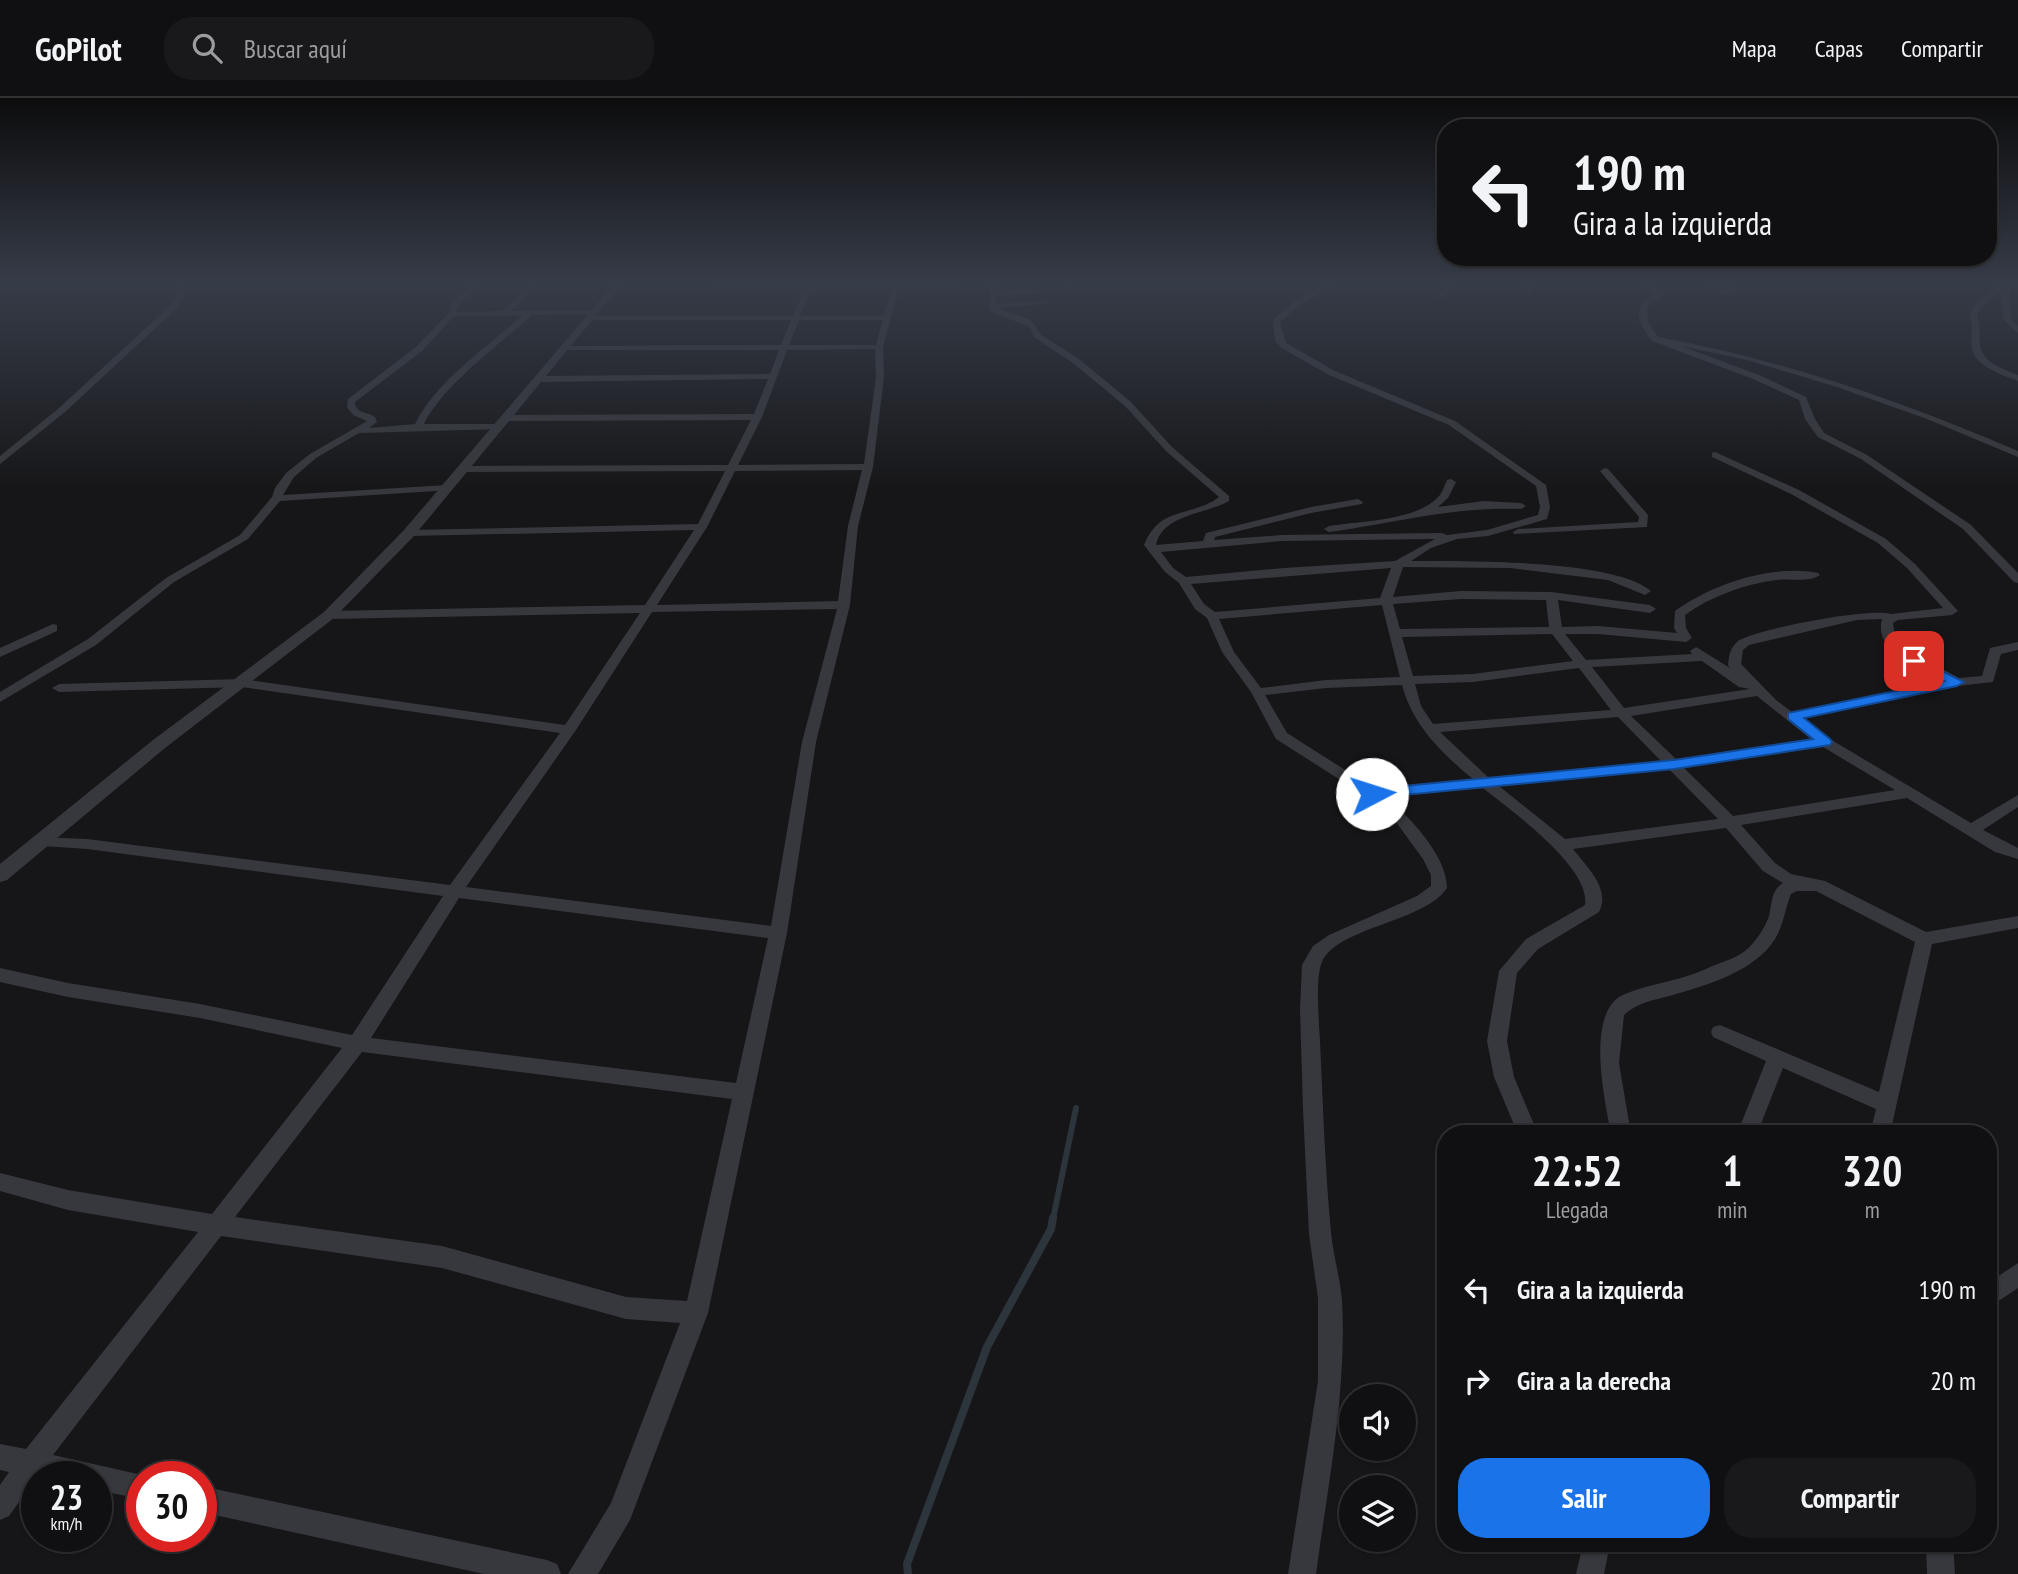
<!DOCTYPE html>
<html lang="es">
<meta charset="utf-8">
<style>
body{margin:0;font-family:"PT Sans Narrow",sans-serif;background:#19191b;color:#f1f3f6;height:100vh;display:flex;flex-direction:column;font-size:26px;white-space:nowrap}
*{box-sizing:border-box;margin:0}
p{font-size:23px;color:#9c9d9f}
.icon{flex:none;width:38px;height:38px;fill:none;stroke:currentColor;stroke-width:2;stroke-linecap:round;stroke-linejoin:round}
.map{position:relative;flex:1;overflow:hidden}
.panel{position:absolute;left:1437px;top:1027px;width:560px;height:427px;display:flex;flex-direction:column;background:#101012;border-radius:28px;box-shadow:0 2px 5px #0004,0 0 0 2px #303032}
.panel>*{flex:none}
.banner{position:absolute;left:1437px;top:21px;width:560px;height:147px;border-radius:28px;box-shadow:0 2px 5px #0004,0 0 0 2px #303032;background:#101012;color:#f1f3f6;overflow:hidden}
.buttons{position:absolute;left:1339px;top:1286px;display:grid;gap:14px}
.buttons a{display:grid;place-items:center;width:77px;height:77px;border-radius:50%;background:#101012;box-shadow:0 2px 5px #0004,0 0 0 2px #303032;font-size:35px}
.speed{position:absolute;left:21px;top:1363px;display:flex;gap:14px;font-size:35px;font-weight:700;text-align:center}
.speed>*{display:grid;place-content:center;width:91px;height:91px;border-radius:50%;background:#101012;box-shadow:0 2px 5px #0004,0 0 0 2px #303032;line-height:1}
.speed small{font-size:18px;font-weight:400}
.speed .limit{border:10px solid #d22;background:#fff;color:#111}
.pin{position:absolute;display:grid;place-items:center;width:60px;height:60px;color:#fff;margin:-30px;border-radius:14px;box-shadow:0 4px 10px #0006}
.me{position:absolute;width:77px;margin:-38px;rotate:85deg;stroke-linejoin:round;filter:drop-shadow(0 0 5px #0008)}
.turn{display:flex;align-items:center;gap:24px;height:147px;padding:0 21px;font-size:32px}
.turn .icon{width:91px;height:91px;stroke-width:2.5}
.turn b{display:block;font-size:49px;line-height:60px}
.eta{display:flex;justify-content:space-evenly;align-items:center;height:119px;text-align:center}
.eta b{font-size:42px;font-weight:600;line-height:49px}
.action{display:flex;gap:14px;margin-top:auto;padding:14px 21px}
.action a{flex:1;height:80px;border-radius:28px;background:#1a73e8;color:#fff;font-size:28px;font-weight:600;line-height:80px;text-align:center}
.action a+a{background:#19191b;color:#f1f3f6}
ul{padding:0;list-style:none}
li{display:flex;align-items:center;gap:21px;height:91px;padding:0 21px}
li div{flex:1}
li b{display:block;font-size:26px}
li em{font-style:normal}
header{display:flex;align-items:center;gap:42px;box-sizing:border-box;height:98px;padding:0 35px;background:#101012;border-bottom:2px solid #303032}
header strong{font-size:33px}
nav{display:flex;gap:38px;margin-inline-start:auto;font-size:24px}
.search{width:490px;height:63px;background:#19191b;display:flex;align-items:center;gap:18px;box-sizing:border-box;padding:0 24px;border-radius:28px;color:#9c9d9f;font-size:26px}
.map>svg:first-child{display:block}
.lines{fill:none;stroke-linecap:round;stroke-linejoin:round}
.stream-far1{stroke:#2c353c;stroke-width:6}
.stream{stroke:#2c353c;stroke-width:8}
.minor{fill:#37383d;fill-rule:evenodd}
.tertiary{fill:#37383d;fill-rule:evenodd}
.route{fill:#1a73e8;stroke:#114b97;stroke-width:2}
</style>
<header>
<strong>GoPilot</strong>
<div class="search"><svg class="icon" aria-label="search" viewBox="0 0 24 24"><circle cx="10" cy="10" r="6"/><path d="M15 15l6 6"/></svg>Buscar aquí</div>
<nav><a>Mapa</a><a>Capas</a><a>Compartir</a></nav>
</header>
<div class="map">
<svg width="2018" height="1476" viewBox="0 0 2018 1476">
<rect width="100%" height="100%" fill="#161618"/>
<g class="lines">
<path class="stream-far1" d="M1053 1121 1076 1010"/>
<path class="stream" d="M908 1476 907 1466 987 1249 1051 1131 1053 1120"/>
<g class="minor">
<path d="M178 186H184V198L176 211 65 314 0 366V358L59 310 170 208 176 198Z"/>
<path d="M474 186H481L458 207 456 214 503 213 531 186H538L511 213 595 212 599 214 595 216 532 217C500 246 442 288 424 326H498L501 327V331L359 335 316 360 294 379 283 397 447 387 451 388V392L280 403 248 441 174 484 96 547 0 604V594L88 541 166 480 240 437 272 399 275 390 286 375 310 356 367 323 353 317 347 309 348 301 416 249 449 215 452 204ZM523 217C488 248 435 284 415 326L369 330 377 324 375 319C367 313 355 316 355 304L422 253 454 218Z"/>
<path d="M806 186H812L811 189H892L893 186H899V189H955L958 191 898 193 883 249 884 279 873 369 858 428 850 507 816 644 787 835 708 1215 630 1422 598 1476H568L611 1405 680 1225 626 1221 442 1170 221 1138 53 1357 151 1379H142V1401L96 1392V1379H37L9 1418 0 1422V1387L9 1374 0 1372V1346L26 1351 198 1134 68 1112 0 1093V1075L68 1092 212 1116 342 950 200 920 68 899 0 884V870L68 885 200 906 352 937 443 798 87 751 43 748 35 743 37 739 87 741 450 787 560 635 242 589 59 594 52 590 59 586 242 581 565 627 640 515 329 521 323 517 329 513 645 507 694 432 409 438 404 435 409 432 698 426 725 373 462 374 457 371 462 368 728 367 751 322 505 323 500 320 505 317 754 316 768 281 538 284 534 281 538 278 770 276 779 252H564L560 250 564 248 781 247 791 222H588L584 220 588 218H793L803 194H613L610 192 613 190 804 189ZM891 193 884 218H800L810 194ZM799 222H883L876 247H789ZM875 251 876 279 864 366 738 367 762 319 787 252ZM862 372 848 428 838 503 657 507 707 429 735 373ZM837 511 802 644 771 828 466 789 576 632 652 514ZM459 800 768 840 736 985 371 940ZM362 954 732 1001 687 1203 626 1199 442 1148 235 1119Z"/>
<path d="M989 186H995L996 194 1068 189 1066 192 996 198V206L1046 203 1050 205 997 210 1031 222 1040 236 1079 261 1131 304 1172 349 1229 398V403C1204 417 1163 416 1156 447L1203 443 1206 435 1311 409 1358 401 1363 404 1362 406 1311 415 1215 439 1214 442 1282 437 1442 435 1447 437 1487 432 1538 417 1540 409 1536 388 1449 327 1329 277 1280 249 1275 242 1273 222C1290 207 1313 186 1336 186L1298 208 1280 224 1286 245 1335 273 1455 323 1546 387 1550 409 1547 421 1488 438 1457 441 1431 450 1411 463C1463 463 1614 461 1651 493L1645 497 1608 482 1510 470 1403 469 1393 499 1461 493 1551 494 1650 507 1656 511 1650 515 1558 502 1562 529 1598 528 1677 535 1674 530 1675 513C1712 486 1771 466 1818 475L1820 477C1809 485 1790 480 1777 482 1745 486 1711 498 1685 517L1686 530 1692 540 1686 544 1598 536H1565L1586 562 1692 556 1690 553 1696 549 1730 570 1728 567C1729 557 1730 550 1738 543 1756 531 1871 509 1891 516L1943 510 1907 470 1878 445 1791 396 1712 359V355L1715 354 1799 392 1886 441 1915 466 1958 513 1952 517 1898 522 1893 525 1895 539 1902 549 1959 580 1982 578 1990 550 2018 544V552L2001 556 1993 584 1957 588 1801 620 1830 641 1971 725 2018 697V709L1983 732 2018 750V761L1995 754 1907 700 1741 727 1775 765 1791 776 1825 783 1926 834 2018 818V830L1932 846 1890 1036H1870L1876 1011 1783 970 1757 1036H1737L1766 963 1713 939 1711 934 1713 929 1720 927 1879 994 1915 844 1816 793H1797L1791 796C1785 811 1784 826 1775 841 1755 873 1708 887 1673 897 1655 902 1638 904 1624 917L1619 965 1631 1036H1611C1605 1003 1584 912 1625 896 1651 885 1680 883 1706 871 1718 865 1735 861 1745 853 1755 845 1765 830 1769 818 1772 806 1771 792 1783 785L1763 773 1726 730 1573 751C1587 769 1611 791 1599 814L1538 851 1517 875 1507 943 1514 979 1538 1036H1518L1494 979 1487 943 1499 873 1526 841 1585 807C1591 769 1510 712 1483 690L1386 699C1410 719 1447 758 1447 790 1425 824 1337 829 1322 864 1315 879 1319 925 1320 943 1323 1007 1325 1071 1331 1134 1333 1157 1340 1179 1342 1202 1347 1294 1328 1385 1316 1476H1288L1318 1283V1200L1309 1136 1303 1011 1300 911 1302 867 1313 848 1329 837 1417 798 1431 788V777L1423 761 1393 720 1367 699 1276 641 1251 594 1222 554 1207 520 1195 511 1179 485 1165 474 1144 447C1160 407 1191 420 1219 399L1166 353 1125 308 1073 265 1034 239 1030 229 990 213ZM1435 441 1395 463 1284 470 1186 479 1173 470 1161 454 1282 443ZM1391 470 1380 500 1215 514 1204 506 1191 486ZM1461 501 1546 502 1549 529 1400 531 1393 506ZM1382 507 1400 579 1326 582 1261 590 1234 554 1219 521ZM1882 521C1873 555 1920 570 1944 583L1792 614 1776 602 1741 566 1743 552 1749 547 1857 522ZM1552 536 1573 563 1473 576 1413 578 1402 539ZM1702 563 1739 589 1750 591 1624 610 1592 569ZM1579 570 1611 612 1433 626 1421 608 1415 586 1473 584ZM1402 587C1412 626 1442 656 1473 681L1375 691 1287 635 1265 597 1326 590ZM1757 598 1812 642 1676 661 1631 618ZM1618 619 1661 663 1489 680 1440 634ZM1823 649 1895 692 1733 718 1683 669ZM1669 671 1718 721 1565 741 1499 688Z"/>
<path d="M1449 186H1456L1443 199H1439Z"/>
<path d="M1523 186H1529L1532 197H1528Z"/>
<path d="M1640 186H1648L1664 196 1647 209 1648 224 1658 239C1783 262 1901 303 2018 353V359L1927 321 1837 289 1747 262 1681 248 1759 277 1806 299 1815 321 1824 335 1867 357 1971 427 2018 475V485L2014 484 1963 431 1861 361 1818 339 1805 321 1799 302 1753 281 1652 243C1637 224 1631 209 1655 196Z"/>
<path d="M1709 186H1716L1729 192 1732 186H1738L1734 195C1724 197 1715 195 1709 186Z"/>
<path d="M2001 186H2009L2011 221 2018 228V235L2003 221 2001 193 1982 208 1977 217C1981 227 1979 235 1980 246 1981 264 2003 271 2018 277V283C2003 277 1976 269 1972 251 1970 239 1974 229 1969 217L1976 205Z"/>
<path d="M1605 370 1608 371 1648 417 1647 429 1514 436 1513 434 1518 431 1638 424 1639 419 1600 373Z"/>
<path d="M1451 381 1456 384 1448 400 1438 409 1484 403 1521 405 1526 408 1521 411C1454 408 1395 425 1329 434L1324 431 1329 428C1360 423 1419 423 1440 397 1443 393 1445 386 1447 382Z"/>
<path d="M53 526 57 527V533L0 559V550Z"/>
<path d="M2018 1165V1190L1988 1210V1185Z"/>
<path d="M201 1388 547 1462 557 1466 561 1476H484L201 1414Z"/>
<path d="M1583 1446H1610L1604 1476H1576Z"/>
<path d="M1926 1446H1953L1955 1476H1927Z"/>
</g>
<path class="tertiary" d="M614 186H622L414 438 334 520 165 650 7 782 0 784V766L153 642 324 514 404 432Z"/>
</g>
<linearGradient id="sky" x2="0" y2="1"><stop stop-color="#0c0c0d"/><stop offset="0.47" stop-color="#363c48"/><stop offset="1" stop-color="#363c48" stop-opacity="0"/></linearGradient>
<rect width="2018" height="393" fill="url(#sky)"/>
<path class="route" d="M1914 559 1964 584 1957 588 1804 620 1830 641 1832 644 1830 647 1674 671 1372 700 1365 696 1372 691 1674 662 1813 641 1788 621V615L1944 583 1909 566 1907 563Z"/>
</svg>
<div class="buttons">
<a><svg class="icon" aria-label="sound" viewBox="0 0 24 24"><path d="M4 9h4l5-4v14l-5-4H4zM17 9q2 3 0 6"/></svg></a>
<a><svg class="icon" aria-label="layers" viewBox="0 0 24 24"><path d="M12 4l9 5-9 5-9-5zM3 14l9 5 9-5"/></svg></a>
</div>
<div class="speed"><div>23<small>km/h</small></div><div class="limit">30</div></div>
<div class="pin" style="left:1914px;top:563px;background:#d93025"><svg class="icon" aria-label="arrive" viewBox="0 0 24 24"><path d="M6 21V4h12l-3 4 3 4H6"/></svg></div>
<svg class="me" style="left:1372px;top:696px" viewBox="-20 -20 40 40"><circle r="19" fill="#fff"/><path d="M0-13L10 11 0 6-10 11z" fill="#1a73e8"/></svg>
<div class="banner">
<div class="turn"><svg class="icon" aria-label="left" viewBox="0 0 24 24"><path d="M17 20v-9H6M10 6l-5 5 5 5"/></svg><div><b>190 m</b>Gira a la izquierda</div></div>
</div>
<section class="panel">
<div class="eta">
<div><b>22:52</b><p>Llegada</p></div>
<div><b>1</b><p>min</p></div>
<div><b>320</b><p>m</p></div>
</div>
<ul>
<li><svg class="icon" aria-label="left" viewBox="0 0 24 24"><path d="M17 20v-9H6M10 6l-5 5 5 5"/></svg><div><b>Gira a la izquierda</b></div><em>190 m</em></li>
<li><svg class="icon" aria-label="right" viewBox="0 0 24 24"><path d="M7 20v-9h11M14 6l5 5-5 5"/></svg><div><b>Gira a la derecha</b></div><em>20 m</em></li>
</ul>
<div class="action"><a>Salir</a><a>Compartir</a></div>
</section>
</div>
